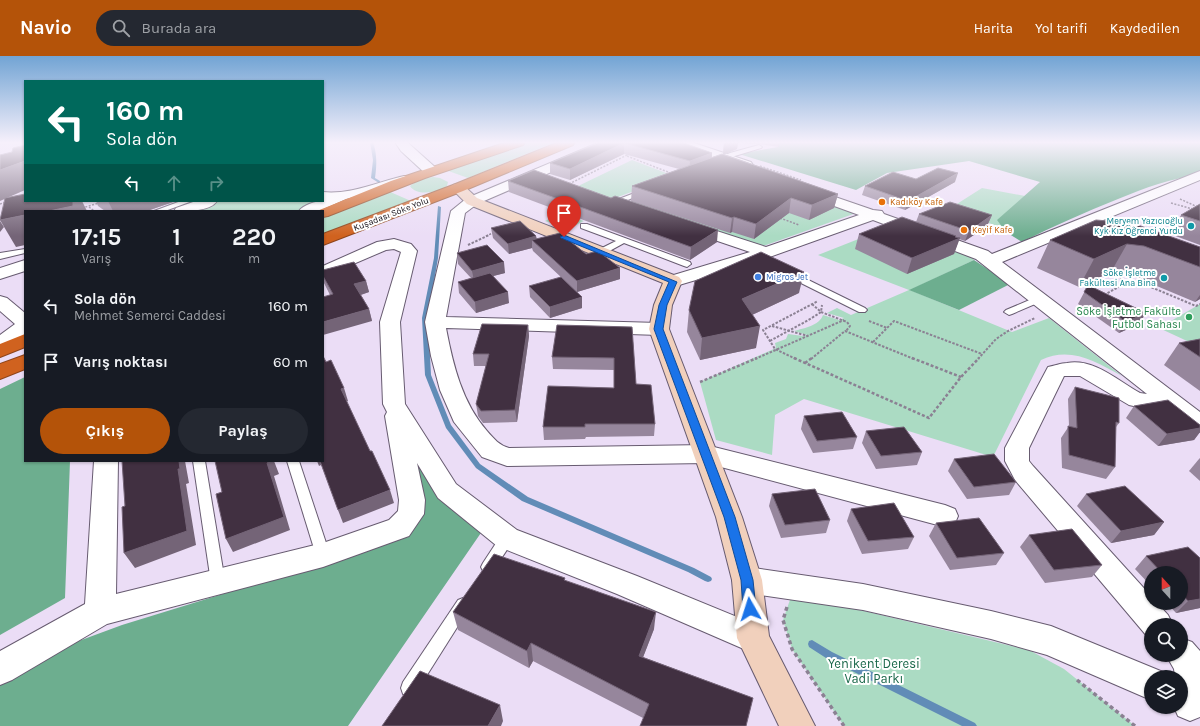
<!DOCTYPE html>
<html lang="tr">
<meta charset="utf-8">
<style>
body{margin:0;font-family:Karla,sans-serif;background:#242831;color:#f1f3f6;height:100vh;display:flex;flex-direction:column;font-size:15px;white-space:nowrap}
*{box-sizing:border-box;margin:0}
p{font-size:13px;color:#9ea1a6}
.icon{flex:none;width:22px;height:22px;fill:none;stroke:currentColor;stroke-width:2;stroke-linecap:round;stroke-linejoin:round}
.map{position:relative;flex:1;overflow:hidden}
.side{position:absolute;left:24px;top:154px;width:300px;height:252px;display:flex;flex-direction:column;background:#171b24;border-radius:0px;box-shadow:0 1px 3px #0004}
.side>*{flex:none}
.banner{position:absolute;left:24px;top:24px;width:300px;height:122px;border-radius:0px;box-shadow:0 1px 3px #0004;background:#00695c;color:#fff;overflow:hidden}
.needle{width:26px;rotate:339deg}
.fabs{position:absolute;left:1144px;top:510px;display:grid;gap:8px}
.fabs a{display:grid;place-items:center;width:44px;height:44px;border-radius:50%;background:#171b24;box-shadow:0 1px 3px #0004;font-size:20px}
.pin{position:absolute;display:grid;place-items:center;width:34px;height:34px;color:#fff;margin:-41px -17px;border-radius:50% 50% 50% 0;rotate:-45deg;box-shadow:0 0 4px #0007}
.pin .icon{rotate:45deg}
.me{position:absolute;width:44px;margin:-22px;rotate:354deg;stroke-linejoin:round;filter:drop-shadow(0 0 3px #0008)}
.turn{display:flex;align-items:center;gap:14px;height:84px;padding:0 16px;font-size:18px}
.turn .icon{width:52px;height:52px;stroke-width:2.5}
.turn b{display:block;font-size:28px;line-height:34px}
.lanes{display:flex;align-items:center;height:38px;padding:0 16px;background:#0003;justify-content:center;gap:20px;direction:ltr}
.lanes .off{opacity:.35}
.eta{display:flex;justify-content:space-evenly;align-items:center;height:68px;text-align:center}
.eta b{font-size:24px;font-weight:700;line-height:28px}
.button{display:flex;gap:8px;margin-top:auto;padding:8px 16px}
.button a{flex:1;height:46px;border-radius:24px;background:#b45309;color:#fff;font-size:16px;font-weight:700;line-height:46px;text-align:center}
.button a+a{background:#242831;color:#f1f3f6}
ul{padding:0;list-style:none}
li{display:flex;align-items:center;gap:12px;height:56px;padding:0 16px}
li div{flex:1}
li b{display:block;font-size:15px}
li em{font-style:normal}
header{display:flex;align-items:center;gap:24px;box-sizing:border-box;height:56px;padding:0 20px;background:#b45309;color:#fff}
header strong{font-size:19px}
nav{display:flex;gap:22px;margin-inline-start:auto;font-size:14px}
.search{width:280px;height:36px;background:#242831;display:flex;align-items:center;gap:10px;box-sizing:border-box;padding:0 14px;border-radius:22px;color:#9ea1a6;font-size:15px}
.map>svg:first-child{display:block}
.green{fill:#abdbc3}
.forest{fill:#6dae8f}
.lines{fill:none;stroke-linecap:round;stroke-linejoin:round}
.stream{fill:#618cb7;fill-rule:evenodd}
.lane-casing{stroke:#675b70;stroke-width:2}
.street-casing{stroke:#675b70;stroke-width:2}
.secondary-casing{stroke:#675b70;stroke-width:2}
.highway-casing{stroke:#8e451c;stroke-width:2}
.path-far3{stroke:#8b8193;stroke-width:1.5;stroke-dasharray:2 1.5;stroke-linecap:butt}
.path-far2{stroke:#8b8193;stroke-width:2;stroke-dasharray:2.5 1.5;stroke-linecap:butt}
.path-far1{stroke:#8b8193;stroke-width:2.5;stroke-dasharray:3 2;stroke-linecap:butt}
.path{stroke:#8b8193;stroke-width:3.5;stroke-dasharray:4 3;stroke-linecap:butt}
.lane{fill:#fff;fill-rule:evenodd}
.street{fill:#fff;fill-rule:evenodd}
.secondary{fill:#f1d0bc;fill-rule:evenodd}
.highway{fill:#d0621f;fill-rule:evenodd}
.wall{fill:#96869c}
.shaded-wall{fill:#746477}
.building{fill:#413041;stroke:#746477}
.route{fill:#1a73e8;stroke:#114b97}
.food-dot{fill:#e8710a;stroke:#fff;stroke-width:1.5}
.culture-dot{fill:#0f9aa8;stroke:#fff;stroke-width:1.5}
.shop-dot{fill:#3f7fe0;stroke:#fff;stroke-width:1.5}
.leisure-dot{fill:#2e9e5b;stroke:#fff;stroke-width:1.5}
.labels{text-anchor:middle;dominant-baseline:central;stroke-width:4;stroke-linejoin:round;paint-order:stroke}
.far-food-label{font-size:9px;fill:#c56008;stroke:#fff;text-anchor:start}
.far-street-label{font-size:9px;fill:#140f17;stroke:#fff}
.far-culture-label{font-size:9px;fill:#0d838f;stroke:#fff;text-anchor:end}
.far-shop-label{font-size:9px;fill:#366cbe;stroke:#fff;text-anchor:start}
.leisure-label{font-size:11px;fill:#27864d;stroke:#fff;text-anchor:end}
.near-park-label{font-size:13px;fill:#196749;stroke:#fff}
</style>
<header>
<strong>Navio</strong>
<div class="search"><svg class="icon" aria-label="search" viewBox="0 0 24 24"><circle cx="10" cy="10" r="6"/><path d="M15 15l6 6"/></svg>Burada ara</div>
<nav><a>Harita</a><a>Yol tarifi</a><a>Kaydedilen</a></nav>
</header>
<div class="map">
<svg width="1200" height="670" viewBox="0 0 1200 670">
<rect width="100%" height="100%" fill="#ebddf6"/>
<g class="green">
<path d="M529 86H555L468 122 443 113Z"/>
<path d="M632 104 674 120 610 144 574 132Z"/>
<path d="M433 121 440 122 448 126 447 130C439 136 417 141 410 130L418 124Z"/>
<path d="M764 127 859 156 755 193 621 148 633 144Z"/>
<path d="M982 132 1025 140 998 164 1003 172 949 153Z"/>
<path d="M388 135 411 145 323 178V161Z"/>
<path d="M220 145H325L301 155H192Z"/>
<path d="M562 157 584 165 568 173 545 165Z"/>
<path d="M894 169 968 196 974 204 910 234 1012 276 1049 262 1122 320C1095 305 1070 290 1041 304L993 401 804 343 775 359 772 399 716 384 700 326 776 292 775 287 786 283 788 278 803 280 807 279 794 275C804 272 819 270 823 259L839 264 844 262 827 257 837 252 851 259 909 234 818 199Z"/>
<path d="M1200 248V291L1159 272Z"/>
<path d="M792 538 1029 594 1064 613 1135 670H844L792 593 783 564Z"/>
</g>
<g class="forest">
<path d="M779 86H1200V119C1171 122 1145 132 1118 143 1085 156 1054 170 1022 186L1006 176 997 164 1040 126 969 105 887 117 856 134 739 98 778 91Z"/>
<path d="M974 204 1010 228 959 254 909 234Z"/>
<path d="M25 321V405H70L65 542 0 579V333Z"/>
<path d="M415 395 485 471 348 670H0V629L76 586 122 569 408 481 422 459Z"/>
</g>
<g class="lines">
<g class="stream">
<path d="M370 86H373C377 98 377 109 375 122L380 125V127H379L371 122 373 104Z"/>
<path d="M438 150 441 151 438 202 428 262 431 319 451 369 480 408 528 441 694 512 711 521 712 523 711 525 708 526 705 525 688 516 522 445 476 412 446 372 425 319 422 262 434 202Z"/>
<path d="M812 584 832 596 975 667 977 670H962L826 602 809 591 808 588 809 585Z"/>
</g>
<g class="lane-casing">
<g id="lane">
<path d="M759 89 762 91 761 92 725 103 722 101 730 97Z"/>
<path d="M645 133 649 135 647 136 618 148H615L611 146Z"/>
<path d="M181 145H192L165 155H154Z"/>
<path d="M581 168H587L690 206 691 208 687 211 684 210 624 187 604 198H598L597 196 598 194 616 185 581 172Z"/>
<path d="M25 193V197L0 203V197Z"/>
<path d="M788 214 865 252 867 254 865 256H859L785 219 784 217 785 215Z"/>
<path d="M1039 240 1042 241 1044 243 1042 245 1012 258 1009 259 1004 256 1006 254Z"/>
<path d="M193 405H205L225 526 223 531 218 532 213 531 211 526Z"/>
<path d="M287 405H299L330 499 328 503 323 505 318 503 316 499Z"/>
<path d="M507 476 512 478 514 482 512 486 493 515 488 517 483 515 481 511 483 507 502 478Z"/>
<path d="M463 542 468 544 471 549 468 554 415 638 409 640 403 638 401 632 403 626 458 544Z"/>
</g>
</g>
<g class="street-casing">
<g id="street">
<path d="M395 86H407L436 112 438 115 436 118H426L401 95Z"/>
<path d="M600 86H616L614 89 477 148 465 157 446 261 659 267 666 269 669 273 666 277 659 279 446 272C453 309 462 346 487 375 494 383 499 389 509 392L706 389 945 449 955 453 958 460 955 467 945 471 706 407 507 410 482 401 454 366 440 334 431 300 425 266 451 155 467 142Z"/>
<path d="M674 86H691L751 106 753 109 751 112H741L676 89Z"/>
<path d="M1200 115V124L1002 206 1200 356V376L1192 374 1167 354 1147 353 1129 349 1080 320H1064L1029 392V405L1033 410 1151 540V547H1157L1168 559 1173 569H1151V581L1146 579 1015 424 1005 405V392L1048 311C1054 310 1061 307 1067 307 1094 302 1118 325 1140 337L1147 338 976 203 873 164 750 208 679 229 673 230 667 229 664 225 667 221 750 196 685 174 682 171 685 168 690 166 695 168 766 191 859 159 804 139 802 136 804 133 809 132 873 154 882 155 884 158 988 195 992 198Z"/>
<path d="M404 120 409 121 411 124 409 127 346 143 319 155H299C303 149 316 145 323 145V136C350 139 378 126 404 120Z"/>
<path d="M196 145H217C210 156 185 155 174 155L176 152Z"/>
<path d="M394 183 411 188 417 195 400 266 405 348 456 428 517 474 637 520 764 572 769 582 764 592 753 597 617 538 497 490 438 442 417 407 425 444 424 458 409 480 323 511 107 568 12 624 0 629V595L85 548 94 405H118L116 538 323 487 389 464 398 455 399 444 385 360 387 356 383 348 380 266 401 196 394 193 386 194 323 221V210L377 186Z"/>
<path d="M25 204V215L0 223V212Z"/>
<path d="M0 240 7 242 25 257V279L7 292 0 294V279L15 268 0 255Z"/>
<path d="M747 511 863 528 991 555 1051 570 1163 616 1165 621H1151V644L1047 599 991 583 863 554 747 537 737 533 732 524 737 515Z"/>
<path d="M1181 582 1192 586 1200 595V661L1190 665 1178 660 1174 651H1181V621H1175L1174 613 1166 599H1181Z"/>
</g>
</g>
<g class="secondary-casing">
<path id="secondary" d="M458 128 463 129 477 142 679 221 682 225 672 249 669 273 742 461 762 524 769 580 815 670H779L737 582 732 524 716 461 649 273 654 249 663 227 467 148 451 132 453 129Z"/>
</g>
<g class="highway-casing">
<g id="highway">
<path d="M507 86H525L523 89 425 122 328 160 323 161V155H317L391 125Z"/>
<path d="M559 86H575L573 89 463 135 323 189V178L453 129Z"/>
<path d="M25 278V291L0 301V288Z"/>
<path d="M25 299V313L0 323V308Z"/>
</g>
</g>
<g class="path-far3">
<path d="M627 100 673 118"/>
<path d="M760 110 801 124"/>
<path d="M569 128 629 98"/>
<path d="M1180 143 1200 152"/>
<path d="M1171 147 1200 155"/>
<path d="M0 148 6 146"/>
<path d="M89 151 94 155"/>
<path d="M82 152 99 147"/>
<path d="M780 162 799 169"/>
<path d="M486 180 495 176"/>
</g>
<g class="path-far2">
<path d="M468 189 489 179"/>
<path d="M1124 228 1146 229 1196 250 1200 248"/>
<path d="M1104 239 1124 228 1119 217"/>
<path d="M812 248 821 256 847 266 850 270 846 275"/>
<path d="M869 265 887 272"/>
<path d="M772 270 808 280"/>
<path d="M770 285C787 275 805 267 821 256L822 249"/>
<path d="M873 286 894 265 982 298"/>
<path d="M755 303 844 264"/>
<path d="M796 303 775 293 763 274 818 245"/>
<path d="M811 303 845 275 914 303"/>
<path d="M978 303 996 283 1008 275 1035 262"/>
</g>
<g class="path-far1">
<path d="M794 302 929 362 961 321 979 302"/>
<path d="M912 302 961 321"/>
<path d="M805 307 812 302"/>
<path d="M700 326 757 302"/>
</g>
<g class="path">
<path d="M787 551 783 564 792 593 844 670"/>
<path d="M1077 624 1135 670"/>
</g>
<use href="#lane" class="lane"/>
<use href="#street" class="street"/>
<use href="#secondary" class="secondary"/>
<use href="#highway" class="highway"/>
</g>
<g class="wall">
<path d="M600 86H681L712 97V101L723 98 724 86H779V91L759 88 738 87 737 93 724 98 838 138 834 152 809 164 789 157 754 183 732 176 730 177 631 145 632 130 679 113 624 98 570 124 550 118V107Z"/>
<path d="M916 123 955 126 905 154 862 139 865 130Z"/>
<path d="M508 125 717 186 690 204 509 136Z"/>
<path d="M96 145H176L147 155H105L98 150Z"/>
<path d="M1200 148V189L1170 178 1181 159Z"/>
<path d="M919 158 992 159 987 170 965 185 959 183 954 198 907 218 855 193 859 178 916 166Z"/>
<path d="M491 172 536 180 537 183 586 198 620 223 577 236 533 195 532 192 509 198 493 182Z"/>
<path d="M1050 184 1200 191V243L1195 246 1128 218 1111 216 1079 231 1037 212Z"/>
<path d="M457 197 505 217 493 220 509 247 476 257 459 237 458 226 471 222 458 208Z"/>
<path d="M323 214 366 225 369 236 361 239 369 253 372 265 330 239 323 225Z"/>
<path d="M1088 229 1146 257 1139 268 1119 277 1078 248Z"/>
<path d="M529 230 582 241V252L550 262 530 241Z"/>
<path d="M799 237 752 259 756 292 700 304 687 276 689 254Z"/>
<path d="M528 269 529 280 517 366 483 367 478 360 476 348 486 310H474L473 298Z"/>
<path d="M632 271 636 328 655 368 654 380 586 381 585 383 544 384 543 371 614 332V314L553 313 552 301Z"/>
<path d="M1200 283V335L1164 309 1179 287Z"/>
<path d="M1075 331 1119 367 1116 371 1115 411 1106 423 1062 412 1061 382 1069 370 1068 343Z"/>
<path d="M1134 350 1200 369V376L1194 384 1158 390 1126 362Z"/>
<path d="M804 360 857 381 853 393 813 397 801 373Z"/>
<path d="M866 375 922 396 917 409 876 413 862 387Z"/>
<path d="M1200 402V425L1189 415 1199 403Z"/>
<path d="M954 403 1016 426 1009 439 967 443 948 415Z"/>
<path d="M772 438 830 464 826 477 781 482 769 450Z"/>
<path d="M1086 438 1164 466 1154 479 1111 487 1077 450Z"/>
<path d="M851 453 914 481 908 493 862 498 847 465Z"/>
<path d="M936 467 1004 497 996 509 950 514 929 480Z"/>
<path d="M1029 479 1102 509 1092 521 1045 527 1020 491Z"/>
<path d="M1188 491 1200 502V552L1176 557 1167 547H1181V517H1151V530L1135 513 1146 500Z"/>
<path d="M565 522V525L654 573 643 601 753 642 643 662 533 605 529 612 458 574 453 556Z"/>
</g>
<g class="shaded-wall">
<path d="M724 86H738L737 93 723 99Z"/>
<path d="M624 87V98L570 124V113Z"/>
<path d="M712 97 711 108 689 116 690 105Z"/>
<path d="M25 105V134L0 145V114Z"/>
<path d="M958 117 955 126 905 154 908 145Z"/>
<path d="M838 138 834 152 809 164 812 149Z"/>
<path d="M791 142 789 157 754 183 756 168Z"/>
<path d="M73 145H82L87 155H49Z"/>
<path d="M108 145H176L147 155H113Z"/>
<path d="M25 159V189L16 191 0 164Z"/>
<path d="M992 159 987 170 965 185 969 175Z"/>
<path d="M734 161 732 176 730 177 732 162Z"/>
<path d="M0 165 4 171 0 176Z"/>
<path d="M718 174 717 186 690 204 691 191Z"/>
<path d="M536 180 537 189 532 184V192L509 198 508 188Z"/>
<path d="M956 180 955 184 960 182 954 198 907 218 912 202Z"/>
<path d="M1127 188 1111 216 1079 231 1094 203Z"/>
<path d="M504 206 505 217 474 225 472 215Z"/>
<path d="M620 212V223L577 236V225Z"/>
<path d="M804 216 799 237 739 265 742 243Z"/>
<path d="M366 225 369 236 357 240 354 228Z"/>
<path d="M508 236 509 247 476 257 475 246Z"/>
<path d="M1200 239V243L1195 246Z"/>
<path d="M582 241V252L550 262V251Z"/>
<path d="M369 253 372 265 323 279V266Z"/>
<path d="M1146 257 1139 268 1119 277 1126 266Z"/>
<path d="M528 269 529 280 517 366 515 354Z"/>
<path d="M760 270 756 292 700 304 702 282Z"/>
<path d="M344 332 348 345 345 346 341 333Z"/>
<path d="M1200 372V376L1194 384 1158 390 1167 378Z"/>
<path d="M179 405H185L189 427 186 428 196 489 135 512 124 497 178 413Z"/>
<path d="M273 405H274L279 418 274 420 290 474 233 496 226 483 267 407Z"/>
<path d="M317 405H320L321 409 319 410Z"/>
<path d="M390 434 394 447 343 467 338 454Z"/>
<path d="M1164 466 1154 479 1111 487 1121 475Z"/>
<path d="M1200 543V552L1176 557 1188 545Z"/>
<path d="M656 556 654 573 637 617 639 600Z"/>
<path d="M531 587 533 605 529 612 527 595Z"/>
<path d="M500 649 503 665 501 670H488Z"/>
</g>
<g class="building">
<path d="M600 86H681L712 97 690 105 624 87 570 113 550 107Z"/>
<path d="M25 89V105L0 114V99L12 96 13 92Z"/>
<path d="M722 98 838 138 812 149 791 142 756 168 734 161 732 162 632 130Z"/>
<path d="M938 112 958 117 908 145 865 130 893 116 916 123Z"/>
<path d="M534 114 611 142 615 140 718 174 691 191 508 125Z"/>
<path d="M25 138V145H73V150L49 155H25V159L0 164 5 142Z"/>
<path d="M950 146 992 159 969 175 919 158Z"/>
<path d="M1200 148V165L1181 159Z"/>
<path d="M902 161 956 180 955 181 960 182 912 202 859 178Z"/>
<path d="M1096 164 1132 167 1200 191V211L1144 190 1127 188 1094 203 1050 184Z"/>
<path d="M520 165 536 180 508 188 491 172Z"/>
<path d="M560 177 586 198 598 195 620 212 577 225 532 184Z"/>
<path d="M487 189 504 206 472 215 457 197Z"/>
<path d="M761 196 804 216 742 243 760 270 702 282 689 254 695 225Z"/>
<path d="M354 206 366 225 354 228 369 253 323 266V241L333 238 323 220V214Z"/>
<path d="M490 217 508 236 475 246 458 226Z"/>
<path d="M561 221 582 241 550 251 529 230Z"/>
<path d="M1088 229 1146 257 1126 266 1084 236Z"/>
<path d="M482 268 528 269 515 354 481 355 476 348 489 298H473Z"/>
<path d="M557 269 632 271 636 328 651 329 655 368H585V371H543L548 330 614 332V302L552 301Z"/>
<path d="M1200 283V301L1179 287Z"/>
<path d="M323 300 326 306 331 304 344 332 341 333 370 395H372L390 434 338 454 320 405H323Z"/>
<path d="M1075 331 1119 342V367L1116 366 1115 411 1069 399 1068 370 1077 372Z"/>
<path d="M1168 344 1200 369V372L1167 378 1134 350Z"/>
<path d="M842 356 857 381 817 385 804 360Z"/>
<path d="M904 371 922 396 881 400 866 375Z"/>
<path d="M994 398 1016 426 974 431 954 403Z"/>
<path d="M122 405H179L180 413H178L187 475 124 497 122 451 125 450Z"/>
<path d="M215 405H273L267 407 284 461 226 483 216 438 222 436Z"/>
<path d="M1125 430 1164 466 1121 475 1086 438Z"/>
<path d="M815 433 830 464 785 469 772 438Z"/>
<path d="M894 447 914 481 868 485 851 453Z"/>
<path d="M979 462 1004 497 957 502 936 467Z"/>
<path d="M1072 473 1102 509 1054 514 1029 479Z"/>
<path d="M1188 491 1200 502V543L1188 545 1181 537V517H1162L1146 500Z"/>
<path d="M494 498 565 522 564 524 656 556 639 600 753 642 746 670H640L649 648 531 587 527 595 453 556Z"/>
<path d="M420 615 500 649 488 670H382Z"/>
</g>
<linearGradient id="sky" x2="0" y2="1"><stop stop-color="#72a4d4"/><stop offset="0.48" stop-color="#f6f0fb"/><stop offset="1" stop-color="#f6f0fb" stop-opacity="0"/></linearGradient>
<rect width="1200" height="180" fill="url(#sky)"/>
<path class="route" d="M564 179 677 226 667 249 663 273 735 461 753 524 756 553 754 557 750 559 745 557 743 553 741 524 724 461 654 273 659 249 669 226 561 182 560 181Z"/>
<g class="food-dot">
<circle cx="882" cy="146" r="4"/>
<circle cx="964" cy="174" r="4"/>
</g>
<g class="culture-dot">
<circle cx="1191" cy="170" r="4"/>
<circle cx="1164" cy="222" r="4"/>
</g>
<circle class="shop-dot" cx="758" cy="221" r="4"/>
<circle class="leisure-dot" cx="1189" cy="261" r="4"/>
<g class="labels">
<g class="far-food-label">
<text x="890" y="146">Kadıköy Kafe</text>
<text x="972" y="174">Keyif Kafe</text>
</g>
<g class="far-street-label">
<text transform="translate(391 158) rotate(-21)">Kuşadası Söke Yolu</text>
</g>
<g class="far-culture-label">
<text x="1183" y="165">Meryem Yazıcıoğlu<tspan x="1183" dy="10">Kyk Kız Öğrenci Yurdu</tspan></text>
<text x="1156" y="217">Söke İşletme<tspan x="1156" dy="10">Fakültesi Ana Bina</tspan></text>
</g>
<g class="far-shop-label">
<text x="766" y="221">Migros Jet</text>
</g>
<g class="leisure-label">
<text x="1181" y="255">Söke İşletme Fakülte<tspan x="1181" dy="13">Futbol Sahası</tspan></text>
</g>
<g class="near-park-label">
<text x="874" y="607">Yenikent Deresi<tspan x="874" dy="15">Vadi Parkı</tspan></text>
</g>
</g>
</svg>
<div class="fabs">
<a><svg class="needle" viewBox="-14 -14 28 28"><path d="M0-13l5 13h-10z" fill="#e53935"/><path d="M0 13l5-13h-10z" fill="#9ea1a6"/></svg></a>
<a><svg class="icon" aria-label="search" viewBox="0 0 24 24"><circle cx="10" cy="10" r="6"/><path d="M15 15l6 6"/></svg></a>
<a><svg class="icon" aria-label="layers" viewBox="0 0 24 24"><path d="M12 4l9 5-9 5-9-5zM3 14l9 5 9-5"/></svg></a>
</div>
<div class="pin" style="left:564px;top:181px;background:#d93025"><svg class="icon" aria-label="arrive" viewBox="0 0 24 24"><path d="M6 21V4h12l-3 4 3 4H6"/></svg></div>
<svg class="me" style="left:750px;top:553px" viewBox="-20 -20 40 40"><path d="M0-17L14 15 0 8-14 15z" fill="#1a73e8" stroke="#fff" stroke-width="4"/></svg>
<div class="banner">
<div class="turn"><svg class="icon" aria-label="left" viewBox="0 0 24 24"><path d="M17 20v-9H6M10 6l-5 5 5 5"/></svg><div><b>160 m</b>Sola dön</div></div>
<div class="lanes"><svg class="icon" aria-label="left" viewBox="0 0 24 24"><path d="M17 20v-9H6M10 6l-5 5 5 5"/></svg><svg class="icon off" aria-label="ahead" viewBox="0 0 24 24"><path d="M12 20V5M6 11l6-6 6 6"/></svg><svg class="icon off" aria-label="right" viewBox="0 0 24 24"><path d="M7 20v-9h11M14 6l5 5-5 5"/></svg></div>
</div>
<section class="side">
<div class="eta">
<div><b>17:15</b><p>Varış</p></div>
<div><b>1</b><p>dk</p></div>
<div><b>220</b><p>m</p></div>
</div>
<ul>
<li><svg class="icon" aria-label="left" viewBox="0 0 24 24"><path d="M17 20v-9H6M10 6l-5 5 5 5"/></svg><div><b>Sola dön</b><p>Mehmet Semerci Caddesi</p></div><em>160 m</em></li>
<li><svg class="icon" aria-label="arrive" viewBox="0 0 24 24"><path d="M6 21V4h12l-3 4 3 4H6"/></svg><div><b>Varış noktası</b></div><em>60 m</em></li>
</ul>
<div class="button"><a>Çıkış</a><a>Paylaş</a></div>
</section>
</div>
